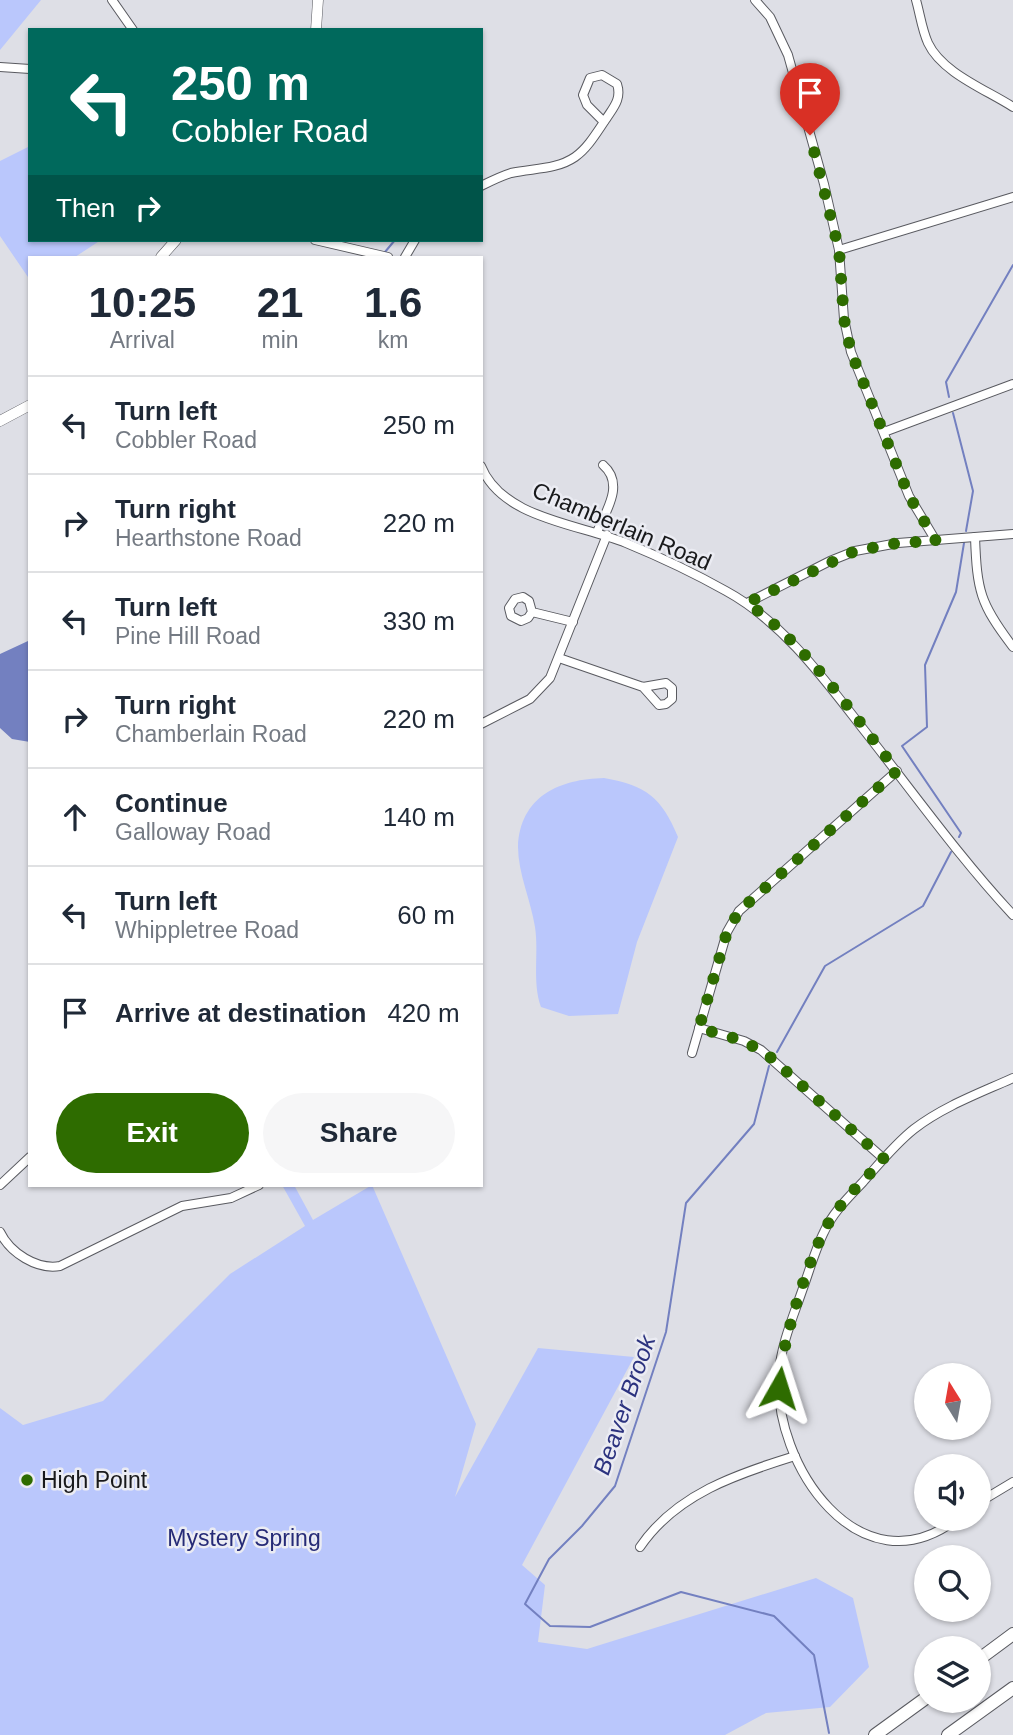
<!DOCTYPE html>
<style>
body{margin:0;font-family:Arial,sans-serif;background:#f6f6f7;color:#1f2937;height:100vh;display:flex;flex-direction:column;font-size:26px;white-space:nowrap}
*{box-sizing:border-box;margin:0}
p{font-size:23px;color:#747a83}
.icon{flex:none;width:38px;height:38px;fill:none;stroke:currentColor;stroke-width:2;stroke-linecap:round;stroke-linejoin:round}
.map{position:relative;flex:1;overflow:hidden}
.sheet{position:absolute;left:28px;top:256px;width:455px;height:931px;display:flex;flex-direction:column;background:#fff;border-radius:0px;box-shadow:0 2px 5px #0004}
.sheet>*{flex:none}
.top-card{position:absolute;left:28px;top:28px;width:455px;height:214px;border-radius:0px;box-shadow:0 2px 5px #0004;background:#00695c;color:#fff;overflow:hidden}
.needle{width:46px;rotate:349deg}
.buttons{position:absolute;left:914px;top:1363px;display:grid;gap:14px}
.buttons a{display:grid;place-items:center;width:77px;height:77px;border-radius:50%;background:#fff;box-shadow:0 2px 5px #0004;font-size:35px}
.pin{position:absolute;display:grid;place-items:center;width:60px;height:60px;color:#fff;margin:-72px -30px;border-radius:50% 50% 50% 0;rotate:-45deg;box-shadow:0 0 7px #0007}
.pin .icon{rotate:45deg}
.me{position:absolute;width:77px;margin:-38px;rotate:6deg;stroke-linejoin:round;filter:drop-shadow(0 0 5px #0008)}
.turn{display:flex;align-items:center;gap:24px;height:147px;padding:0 28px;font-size:32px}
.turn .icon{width:91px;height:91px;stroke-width:2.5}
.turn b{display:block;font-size:49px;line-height:60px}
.then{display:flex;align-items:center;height:66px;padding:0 28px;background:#0003;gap:14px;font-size:26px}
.eta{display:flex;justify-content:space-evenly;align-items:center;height:119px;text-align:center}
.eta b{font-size:42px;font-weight:600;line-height:49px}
.action{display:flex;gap:14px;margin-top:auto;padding:14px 28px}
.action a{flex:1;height:80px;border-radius:42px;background:#2e6c00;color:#fff;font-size:28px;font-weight:600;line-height:80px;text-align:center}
.action a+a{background:#f6f6f7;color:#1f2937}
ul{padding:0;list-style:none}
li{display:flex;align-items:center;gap:21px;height:98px;padding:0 28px;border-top:2px solid #e0e1e3}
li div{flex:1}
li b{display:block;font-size:26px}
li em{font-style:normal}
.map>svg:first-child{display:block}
.green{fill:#bac7fc}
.water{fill:#7380c0}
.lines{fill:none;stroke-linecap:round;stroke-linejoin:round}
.stream{stroke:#7380c0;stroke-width:2}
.minor-casing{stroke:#595a60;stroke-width:10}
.major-casing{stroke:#595a60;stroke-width:11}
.highway-casing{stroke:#595a60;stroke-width:14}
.minor{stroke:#fff;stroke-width:8}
.major{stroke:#fff;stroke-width:10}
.highway{stroke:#fff;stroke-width:12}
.route{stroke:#2e6c00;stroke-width:12;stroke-dasharray:0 21.6}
.poi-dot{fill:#2e6c00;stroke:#ebecf3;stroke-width:2.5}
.labels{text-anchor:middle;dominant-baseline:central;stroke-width:5;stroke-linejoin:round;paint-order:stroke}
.street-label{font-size:23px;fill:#18191b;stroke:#ebecf3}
.poi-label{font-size:23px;fill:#18191b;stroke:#ebecf3;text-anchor:start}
.park-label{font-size:23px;fill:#262b77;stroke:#ebecf3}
.water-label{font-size:24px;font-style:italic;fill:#2c337f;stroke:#ebecf3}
</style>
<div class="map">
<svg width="1013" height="1735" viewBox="0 0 1013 1735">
<rect width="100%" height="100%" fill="#dedfe6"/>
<g class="green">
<path d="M0 0H41L0 50Z"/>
<path d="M30 146V240H101L75 257H30V280L0 236V161Z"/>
<path d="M604 778C646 785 662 798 678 837L637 942 618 1014 569 1016 541 1007C532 982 539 953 535 927 531 901 518 873 518 847 520 796 560 779 604 778Z"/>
<path d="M282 1185H294L313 1220 372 1185 476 1424 455 1497 538 1348 634 1357 522 1565 545 1585 538 1642 587 1649 816 1578 853 1598 869 1667 830 1707 766 1713 725 1735H0V1408L23 1425 103 1401 230 1274 305 1226Z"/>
</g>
<path class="water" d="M30 629V742L12 739 0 728V654L28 641Z"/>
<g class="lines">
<g class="stream">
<path d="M385 252 395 240"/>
<path d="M949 397 946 382 1013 265"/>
<path d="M953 413 973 491 966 531"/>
<path d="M959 837 961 833 902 746 927 727 925 665 956 592 964 543"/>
<path d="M777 1052 825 966 923 906 951 852"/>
<path d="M769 1066 754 1124 686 1203 666 1332 615 1486 582 1526 549 1559 525 1604 550 1626 590 1627 681 1592 774 1616 814 1655 829 1733"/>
</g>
<g class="minor-casing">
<g id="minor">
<path d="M112 0 133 30"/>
<path d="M755 0 770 17 788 55 824 184 839 250 844 319 851 352 909 496 936 541"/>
<path d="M916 0C920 14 922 30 928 43 942 73 987 90 1013 107"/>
<path d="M0 67 30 69"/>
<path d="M481 186C491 181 501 176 511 173 533 168 556 170 575 157 588 148 597 132 606 119 613 108 622 99 617 84L602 75 590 78 583 95 587 105 604 122"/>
<path d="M315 240 388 257"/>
<path d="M839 250 1013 197"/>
<path d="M405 257 415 240"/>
<path d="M884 432 1013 384"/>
<path d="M481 466C502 519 580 524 626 543 660 557 694 573 726 591 781 621 822 676 860 725 910 788 958 856 1013 915"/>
<path d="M597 532C606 511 625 484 603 465"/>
<path d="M975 537C977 591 980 604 1013 647"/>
<path d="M747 603 830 561 855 551 898 543 1013 534"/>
<path d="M532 612 528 618 521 621 511 616 509 608 515 599 523 597 529 601 532 612 573 622"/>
<path d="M559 658 643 687 666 683 672 688V699L666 704 659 705 643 687"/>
<path d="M481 724 530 699 550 678 607 535"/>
<path d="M699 1028 744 1041 761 1050 884 1159"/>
<path d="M692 1053 727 932 739 911 897 771"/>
<path d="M0 1185 30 1157"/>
<path d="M0 1232C10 1253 37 1270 60 1266L182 1206 231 1198 259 1185"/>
<path d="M978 1503 1013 1482"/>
<path d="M957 1519C860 1593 772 1464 779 1373 781 1345 793 1317 802 1291 809 1272 815 1250 824 1232 833 1212 849 1197 863 1182 879 1164 895 1144 914 1129 944 1106 980 1093 1013 1078"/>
<path d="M640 1547C676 1494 737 1474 795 1456"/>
</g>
</g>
<g class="major-casing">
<g id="major">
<path d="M316 30 318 0"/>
<path d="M161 257 176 240"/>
<path d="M0 421 30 405"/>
</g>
</g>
<g class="highway-casing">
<g id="highway">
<path d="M978 1660 1013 1634"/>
<path d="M875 1735 926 1698"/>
<path d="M948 1735 1013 1688"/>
</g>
</g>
<use href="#minor" class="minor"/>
<use href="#major" class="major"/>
<use href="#highway" class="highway"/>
</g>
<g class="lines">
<path class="route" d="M779 1388C779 1350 810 1251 831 1219 845 1197 866 1178 884 1159L769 1056 744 1041 699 1028 727 932 739 911 897 771C852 713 807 645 747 603L855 551 898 543 936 541 909 496 851 352 844 319 839 250 810 135"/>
</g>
<circle class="poi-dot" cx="27" cy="1480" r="7"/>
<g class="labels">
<g class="street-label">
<text transform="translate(622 526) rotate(23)">Chamberlain Road</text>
</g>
<g class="poi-label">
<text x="41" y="1480">High Point</text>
</g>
<g class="park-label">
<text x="244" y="1538">Mystery Spring</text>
</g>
<g class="water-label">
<text transform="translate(624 1405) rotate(-71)">Beaver Brook</text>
</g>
</g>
</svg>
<div class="buttons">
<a><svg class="needle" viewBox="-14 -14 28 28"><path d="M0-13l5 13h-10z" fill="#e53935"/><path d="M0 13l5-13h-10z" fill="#747a83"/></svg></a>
<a><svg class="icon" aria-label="sound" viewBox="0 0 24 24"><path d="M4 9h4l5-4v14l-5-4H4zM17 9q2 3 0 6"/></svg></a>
<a><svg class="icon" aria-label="search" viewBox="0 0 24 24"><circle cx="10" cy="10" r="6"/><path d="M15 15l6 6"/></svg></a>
<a><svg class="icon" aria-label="layers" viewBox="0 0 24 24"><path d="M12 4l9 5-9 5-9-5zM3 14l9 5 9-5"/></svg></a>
</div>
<div class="pin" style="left:810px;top:135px;background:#d93025"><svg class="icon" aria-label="arrive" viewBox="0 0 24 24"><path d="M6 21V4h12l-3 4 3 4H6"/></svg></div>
<svg class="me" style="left:779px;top:1388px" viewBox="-20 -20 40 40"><path d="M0-17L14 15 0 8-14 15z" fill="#2e6c00" stroke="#fff" stroke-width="4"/></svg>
<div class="top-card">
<div class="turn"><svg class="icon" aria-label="left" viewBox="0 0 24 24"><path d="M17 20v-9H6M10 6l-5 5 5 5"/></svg><div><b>250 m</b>Cobbler Road</div></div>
<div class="then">Then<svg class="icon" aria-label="right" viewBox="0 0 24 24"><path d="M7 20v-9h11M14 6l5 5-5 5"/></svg></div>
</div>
<section class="sheet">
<div class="eta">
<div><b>10:25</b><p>Arrival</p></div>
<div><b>21</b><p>min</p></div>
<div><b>1.6</b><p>km</p></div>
</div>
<ul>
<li><svg class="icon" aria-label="left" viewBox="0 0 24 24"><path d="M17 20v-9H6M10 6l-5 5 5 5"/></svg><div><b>Turn left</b><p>Cobbler Road</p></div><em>250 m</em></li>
<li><svg class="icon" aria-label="right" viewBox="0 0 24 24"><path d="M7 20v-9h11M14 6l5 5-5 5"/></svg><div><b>Turn right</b><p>Hearthstone Road</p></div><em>220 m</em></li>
<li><svg class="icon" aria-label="left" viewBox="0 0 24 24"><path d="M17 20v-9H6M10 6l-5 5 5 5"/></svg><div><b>Turn left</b><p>Pine Hill Road</p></div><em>330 m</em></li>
<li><svg class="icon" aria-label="right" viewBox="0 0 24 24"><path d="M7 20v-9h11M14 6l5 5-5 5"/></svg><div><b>Turn right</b><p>Chamberlain Road</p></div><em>220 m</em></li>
<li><svg class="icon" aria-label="ahead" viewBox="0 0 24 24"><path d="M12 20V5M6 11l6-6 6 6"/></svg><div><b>Continue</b><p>Galloway Road</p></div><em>140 m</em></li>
<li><svg class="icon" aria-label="left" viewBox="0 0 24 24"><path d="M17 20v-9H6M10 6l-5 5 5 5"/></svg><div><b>Turn left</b><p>Whippletree Road</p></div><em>60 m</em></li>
<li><svg class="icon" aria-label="arrive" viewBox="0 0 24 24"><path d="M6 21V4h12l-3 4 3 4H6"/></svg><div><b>Arrive at destination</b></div><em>420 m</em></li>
</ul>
<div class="action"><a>Exit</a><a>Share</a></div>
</section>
</div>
